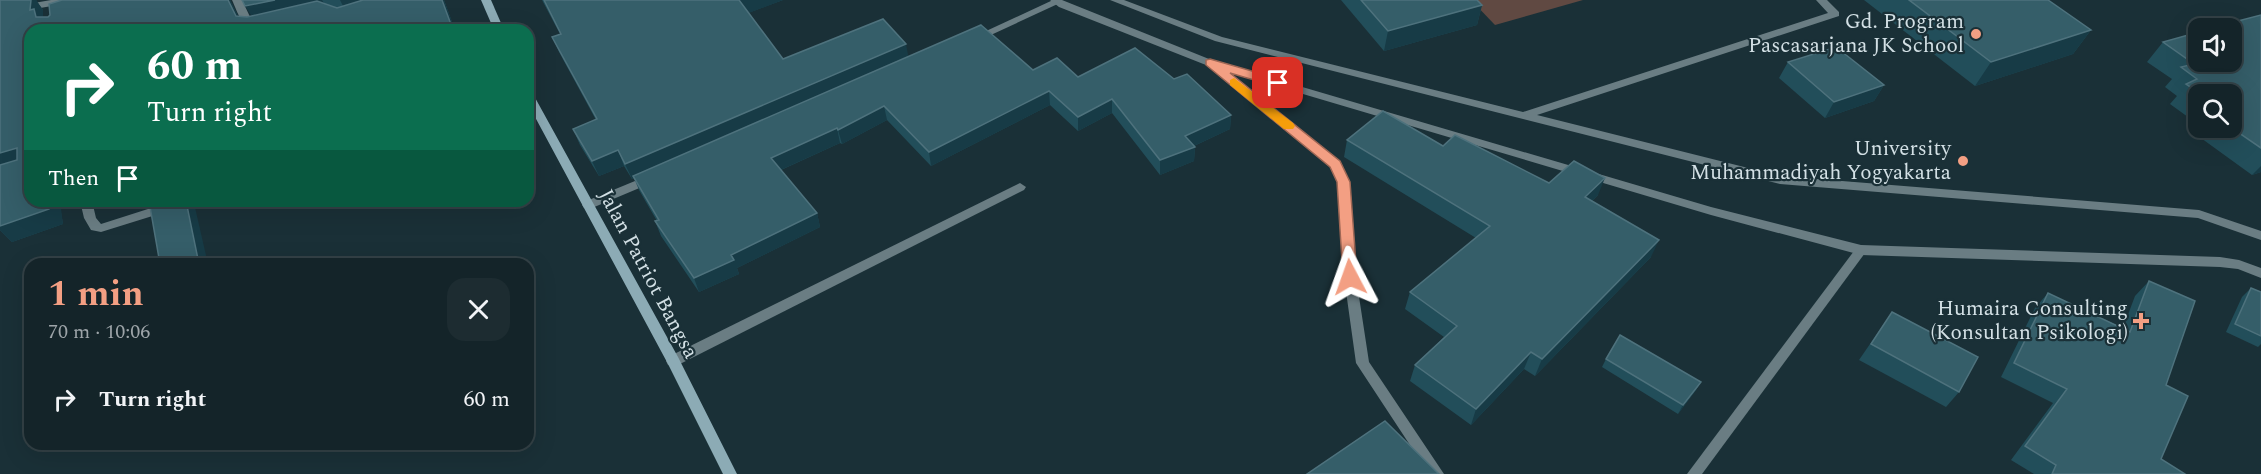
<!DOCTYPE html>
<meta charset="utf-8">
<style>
body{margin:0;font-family:Spectral,serif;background:#1d2c31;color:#f1f3f6;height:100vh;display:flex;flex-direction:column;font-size:22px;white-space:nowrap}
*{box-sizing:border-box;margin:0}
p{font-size:20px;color:#9da4a8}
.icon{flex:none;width:33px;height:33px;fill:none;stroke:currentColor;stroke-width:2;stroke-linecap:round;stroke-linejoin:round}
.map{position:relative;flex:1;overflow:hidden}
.drawer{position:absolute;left:24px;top:258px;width:510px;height:192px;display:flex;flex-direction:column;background:#142429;border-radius:18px;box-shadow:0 6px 24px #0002,0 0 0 2px #334146}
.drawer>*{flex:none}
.banner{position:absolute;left:24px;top:24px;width:510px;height:183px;border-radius:18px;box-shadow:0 6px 24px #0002,0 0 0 2px #334146;background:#0b6e4f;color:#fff;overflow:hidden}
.tools{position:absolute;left:2188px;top:18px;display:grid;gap:12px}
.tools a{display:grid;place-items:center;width:54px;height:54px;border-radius:12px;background:#142429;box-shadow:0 6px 24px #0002,0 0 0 2px #334146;font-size:30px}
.pin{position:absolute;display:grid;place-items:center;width:51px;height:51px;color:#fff;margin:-26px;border-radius:12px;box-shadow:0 3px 9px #0006}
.me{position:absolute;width:66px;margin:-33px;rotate:356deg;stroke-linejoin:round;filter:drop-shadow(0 0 4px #0008)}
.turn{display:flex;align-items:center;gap:21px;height:126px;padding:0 24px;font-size:27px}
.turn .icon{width:78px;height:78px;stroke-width:2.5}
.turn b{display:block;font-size:42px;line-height:51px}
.then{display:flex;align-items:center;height:57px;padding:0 24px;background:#0003;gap:12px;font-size:22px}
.round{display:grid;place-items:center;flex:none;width:63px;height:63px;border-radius:18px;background:#1d2c31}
.headline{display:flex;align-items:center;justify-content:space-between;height:102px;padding:0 24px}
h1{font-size:36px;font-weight:700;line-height:45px;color:#f39f83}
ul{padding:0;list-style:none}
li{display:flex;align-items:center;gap:18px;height:78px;padding:0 24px}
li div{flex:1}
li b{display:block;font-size:22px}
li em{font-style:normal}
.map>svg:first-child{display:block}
.green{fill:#604942}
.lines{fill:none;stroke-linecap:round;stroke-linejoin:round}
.lane{fill:#6a7d83;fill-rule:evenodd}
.street{fill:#6a7d83;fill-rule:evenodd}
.secondary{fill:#8cabb5;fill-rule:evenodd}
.wall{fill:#224e5a}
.shaded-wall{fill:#173b46}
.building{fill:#355e69;stroke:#4e727d;stroke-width:1.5}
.route{fill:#f39f83;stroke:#9e6755;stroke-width:1.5}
.slow{fill:#f59e0b}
.poi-dot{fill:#f39f83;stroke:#1a3037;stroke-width:2}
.labels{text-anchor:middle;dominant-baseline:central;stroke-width:4.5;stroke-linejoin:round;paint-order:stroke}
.poi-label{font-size:21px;fill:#d3e0e5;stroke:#1a3037;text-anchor:end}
.street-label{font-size:21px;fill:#d3e0e5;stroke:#1a3037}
</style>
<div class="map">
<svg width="2261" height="474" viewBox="0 0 2261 474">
<rect width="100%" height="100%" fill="#1a3037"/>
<path class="green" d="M1471 0H1583L1495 25Z"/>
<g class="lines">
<g class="lane">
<path d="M1053 0H1061L1062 2 980 40H972L971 38Z"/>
<path d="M1110 0H1124L1222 37 1523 112 1828 13 1816 0H1827L1839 12V16L1537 115 1780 176 2199 210 2261 231V240L2198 218 1780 184 1215 41Z"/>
<path d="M652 174 658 178 656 181 592 208H584L582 205 584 202Z"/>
<path d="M1020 183 1026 187 1024 190 678 365 673 366 668 365 666 361 668 357Z"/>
<path d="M1861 245 1865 247 1867 250 1865 253 1702 474H1687L1857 247Z"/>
</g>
<g class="street">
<path d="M51 0H74L69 3 0 15V9Z"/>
<path d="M232 0H242L252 21 260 28 259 30C242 30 238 13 232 0Z"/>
<path d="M1050 0H1062L1214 61 1711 207 1861 245 2220 257 2239 260 2261 268V278L2238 269 2220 267 1861 255 1711 215 1229 72 1341 164 1349 182 1356 277 1369 362 1444 474H1429L1356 363 1344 277 1337 182 1330 166 1211 67 1059 7Z"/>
<path d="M80 201H92L96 218 101 224 173 201H193L191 204 101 232 91 230 84 218Z"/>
</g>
<g class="secondary">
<path d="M481 0H491L504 30H494Z"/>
<path d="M528 90 533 94 678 357 737 474H723L668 364 528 104Z"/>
</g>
</g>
<g class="wall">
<path d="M0 0H36L43 10V17H48L62 0H230L238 16 247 17 252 16 242 0H444L455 30H30L63 224 12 242 0 230Z"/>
<path d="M542 0H783L748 13 783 59 908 57 1033 70 1078 77 1174 79 1231 115 1230 129 1194 146 1195 147 1194 161 1160 175 1112 113 1078 131 1050 105 931 166 887 120 842 144 840 143 781 170 817 213 820 227 737 268 739 274 699 292 661 236 655 221H657L639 190 634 178 632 179 624 166 599 176 580 145 573 129 596 120 559 52 552 37 560 34Z"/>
<path d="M1341 0H1477L1482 5 1477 25 1384 51Z"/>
<path d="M1864 0H2048L2091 30 2073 54 1975 86Z"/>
<path d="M2261 15V172L2252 175 2194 133 2199 127 2232 128V94H2199V125L2170 104 2177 96 2165 87 2172 79 2147 62 2163 42Z"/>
<path d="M1788 62 1884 85 1874 101 1825 118 1779 78Z"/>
<path d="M1347 140 1443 146 1549 183 1598 195 1592 201 1651 257 1535 376 1524 369 1471 425 1410 381 1415 365 1444 337 1405 309 1410 292 1476 238 1344 157Z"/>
<path d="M2149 281 2166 385 2161 459 2185 474H2034L2011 460 2053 403 2001 377 2035 308 2048 293 2123 328 2135 296Z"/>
<path d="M2251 288 2261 292V344L2258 347 2226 332 2242 297Z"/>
<path d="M1892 312 1959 392 1946 407 1859 360Z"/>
<path d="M1606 359 1701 382 1696 390 1678 414 1602 367Z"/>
</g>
<g class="shaded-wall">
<path d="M0 0H38H36L43 10V19L48 30Z"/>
<path d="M228 0H230L245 30 236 16Z"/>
<path d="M275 0H322L326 6 255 21 245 6Z"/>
<path d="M340 0H384L346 12Z"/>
<path d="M442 0H444L455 30H453Z"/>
<path d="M738 0H783L743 15Z"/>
<path d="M1482 5 1477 25 1384 51 1388 31Z"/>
<path d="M2091 30 2073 54 1975 86 1991 62Z"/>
<path d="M906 44 909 60 632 179 625 164Z"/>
<path d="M1884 85 1874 101 1825 118 1834 102Z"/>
<path d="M1049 91 1050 105 931 166 929 152Z"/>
<path d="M1112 99V113L1078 131V117Z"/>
<path d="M884 106 887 120 842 144 838 130Z"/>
<path d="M1231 115 1230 129 1185 150V136Z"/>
<path d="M837 128 840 143 776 172 771 158Z"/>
<path d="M1195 147 1194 161 1160 175V160Z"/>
<path d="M17 148 30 162 0 173V153Z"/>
<path d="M618 150 624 166 599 176 592 161Z"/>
<path d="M2261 166V172L2252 175Z"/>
<path d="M1605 178 1598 195 1578 214 1585 197Z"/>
<path d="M48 201H60L63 224 12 242 0 230V226Z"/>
<path d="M186 201H193L194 203 208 264H199Z"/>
<path d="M817 213 820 227 737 268 739 274 699 292 694 278 731 255Z"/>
<path d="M1659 240 1651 257 1535 376 1542 359Z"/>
<path d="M1531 352 1524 369 1471 425 1476 409Z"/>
<path d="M1701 382 1696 390 1678 414 1683 405Z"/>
</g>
<g class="building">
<path d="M0 0H31L30 10 34 9 36 17H48L50 15 49 4 62 0H228L236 16 247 17 317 1 337 8 363 0H442L453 30H30V201H48L49 209 0 226V165L17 160V148L0 153Z"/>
<path d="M242 0H275L245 6Z"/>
<path d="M544 0H739L783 59 883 19 906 44 625 164 618 150 592 161 573 129 597 119 552 37 561 34Z"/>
<path d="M1361 0H1477L1482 5 1388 31Z"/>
<path d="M1909 0H2048L2091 30 1991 62Z"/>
<path d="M2261 15V148L2232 128V94H2201L2186 84 2197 79 2181 67 2194 64 2163 42 2199 32V62H2232V28H2211Z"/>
<path d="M981 25 1033 70 1057 58 1078 77 1135 48 1174 79 1187 74 1231 115 1185 136 1195 147 1160 160 1112 99 1078 117 1049 91 929 152 884 106 838 130 837 128 771 158 817 213 731 255 734 260 694 278 655 221 659 220 633 176Z"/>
<path d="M1836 47 1884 85 1834 102 1788 62Z"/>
<path d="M1383 111 1443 146 1455 135 1549 183 1574 161 1605 178 1585 197 1659 240 1542 359 1531 352 1476 409 1415 365 1457 326 1410 292 1490 226 1347 140Z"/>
<path d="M149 201H186L199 264H160Z"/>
<path d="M2149 281 2195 301 2166 385 2188 396 2161 459 2185 474H2052L2056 465 2025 446 2067 389 2014 363 2048 293 2130 332Z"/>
<path d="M2251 288 2261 292V336L2235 324Z"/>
<path d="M1892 312 1978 357 1959 392 1871 344Z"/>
<path d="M1620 335 1701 382 1683 405 1606 359Z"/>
<path d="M1385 421 1439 474H1307Z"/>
</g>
<path class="route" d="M1210 59 1283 80V86L1278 87 1230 73 1340 161 1350 182 1357 277 1355 281 1350 282 1343 277 1337 182 1330 167 1206 65V60Z"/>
<path class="slow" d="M1234 78 1293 123 1295 126 1293 129H1284L1230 85V80Z"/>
<g class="poi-dot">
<circle cx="1976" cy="34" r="6"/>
<circle cx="1963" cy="161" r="6"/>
<path d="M2138 312h6v6h6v6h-6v6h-6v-6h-6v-6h6z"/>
</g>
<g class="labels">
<g class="poi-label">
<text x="1964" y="22">Gd. Program<tspan x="1964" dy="24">Pascasarjana JK School</tspan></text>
<text x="1951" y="149">University<tspan x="1951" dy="24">Muhammadiyah Yogyakarta</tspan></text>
<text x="2128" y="309">Humaira Consulting<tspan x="2128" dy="24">(Konsultan Psikologi)</tspan></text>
</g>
<g class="street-label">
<text transform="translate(648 274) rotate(62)">Jalan Patriot Bangsa</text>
</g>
</g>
</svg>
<div class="tools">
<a><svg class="icon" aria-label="sound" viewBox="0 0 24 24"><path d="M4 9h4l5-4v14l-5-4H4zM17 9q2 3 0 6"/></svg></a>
<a><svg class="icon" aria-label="search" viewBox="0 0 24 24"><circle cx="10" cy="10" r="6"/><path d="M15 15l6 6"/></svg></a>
</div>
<div class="pin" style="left:1278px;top:83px;background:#d93025"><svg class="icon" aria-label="arrive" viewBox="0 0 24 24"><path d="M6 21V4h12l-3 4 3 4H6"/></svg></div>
<svg class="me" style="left:1350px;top:277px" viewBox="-20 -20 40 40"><path d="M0-17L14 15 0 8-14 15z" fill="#f39f83" stroke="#fff" stroke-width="4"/></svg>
<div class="banner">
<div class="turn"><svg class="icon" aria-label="right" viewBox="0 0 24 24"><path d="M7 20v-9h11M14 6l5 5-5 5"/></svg><div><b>60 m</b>Turn right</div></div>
<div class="then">Then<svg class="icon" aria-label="arrive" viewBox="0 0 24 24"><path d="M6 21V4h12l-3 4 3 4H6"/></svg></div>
</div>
<section class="drawer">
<div class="headline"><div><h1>1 min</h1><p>70 m · 10:06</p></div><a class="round"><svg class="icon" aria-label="close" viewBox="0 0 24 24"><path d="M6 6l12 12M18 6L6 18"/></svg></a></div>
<ul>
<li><svg class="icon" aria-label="right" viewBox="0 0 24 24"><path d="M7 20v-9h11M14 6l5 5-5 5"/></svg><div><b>Turn right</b></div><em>60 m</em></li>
</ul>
</section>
</div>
